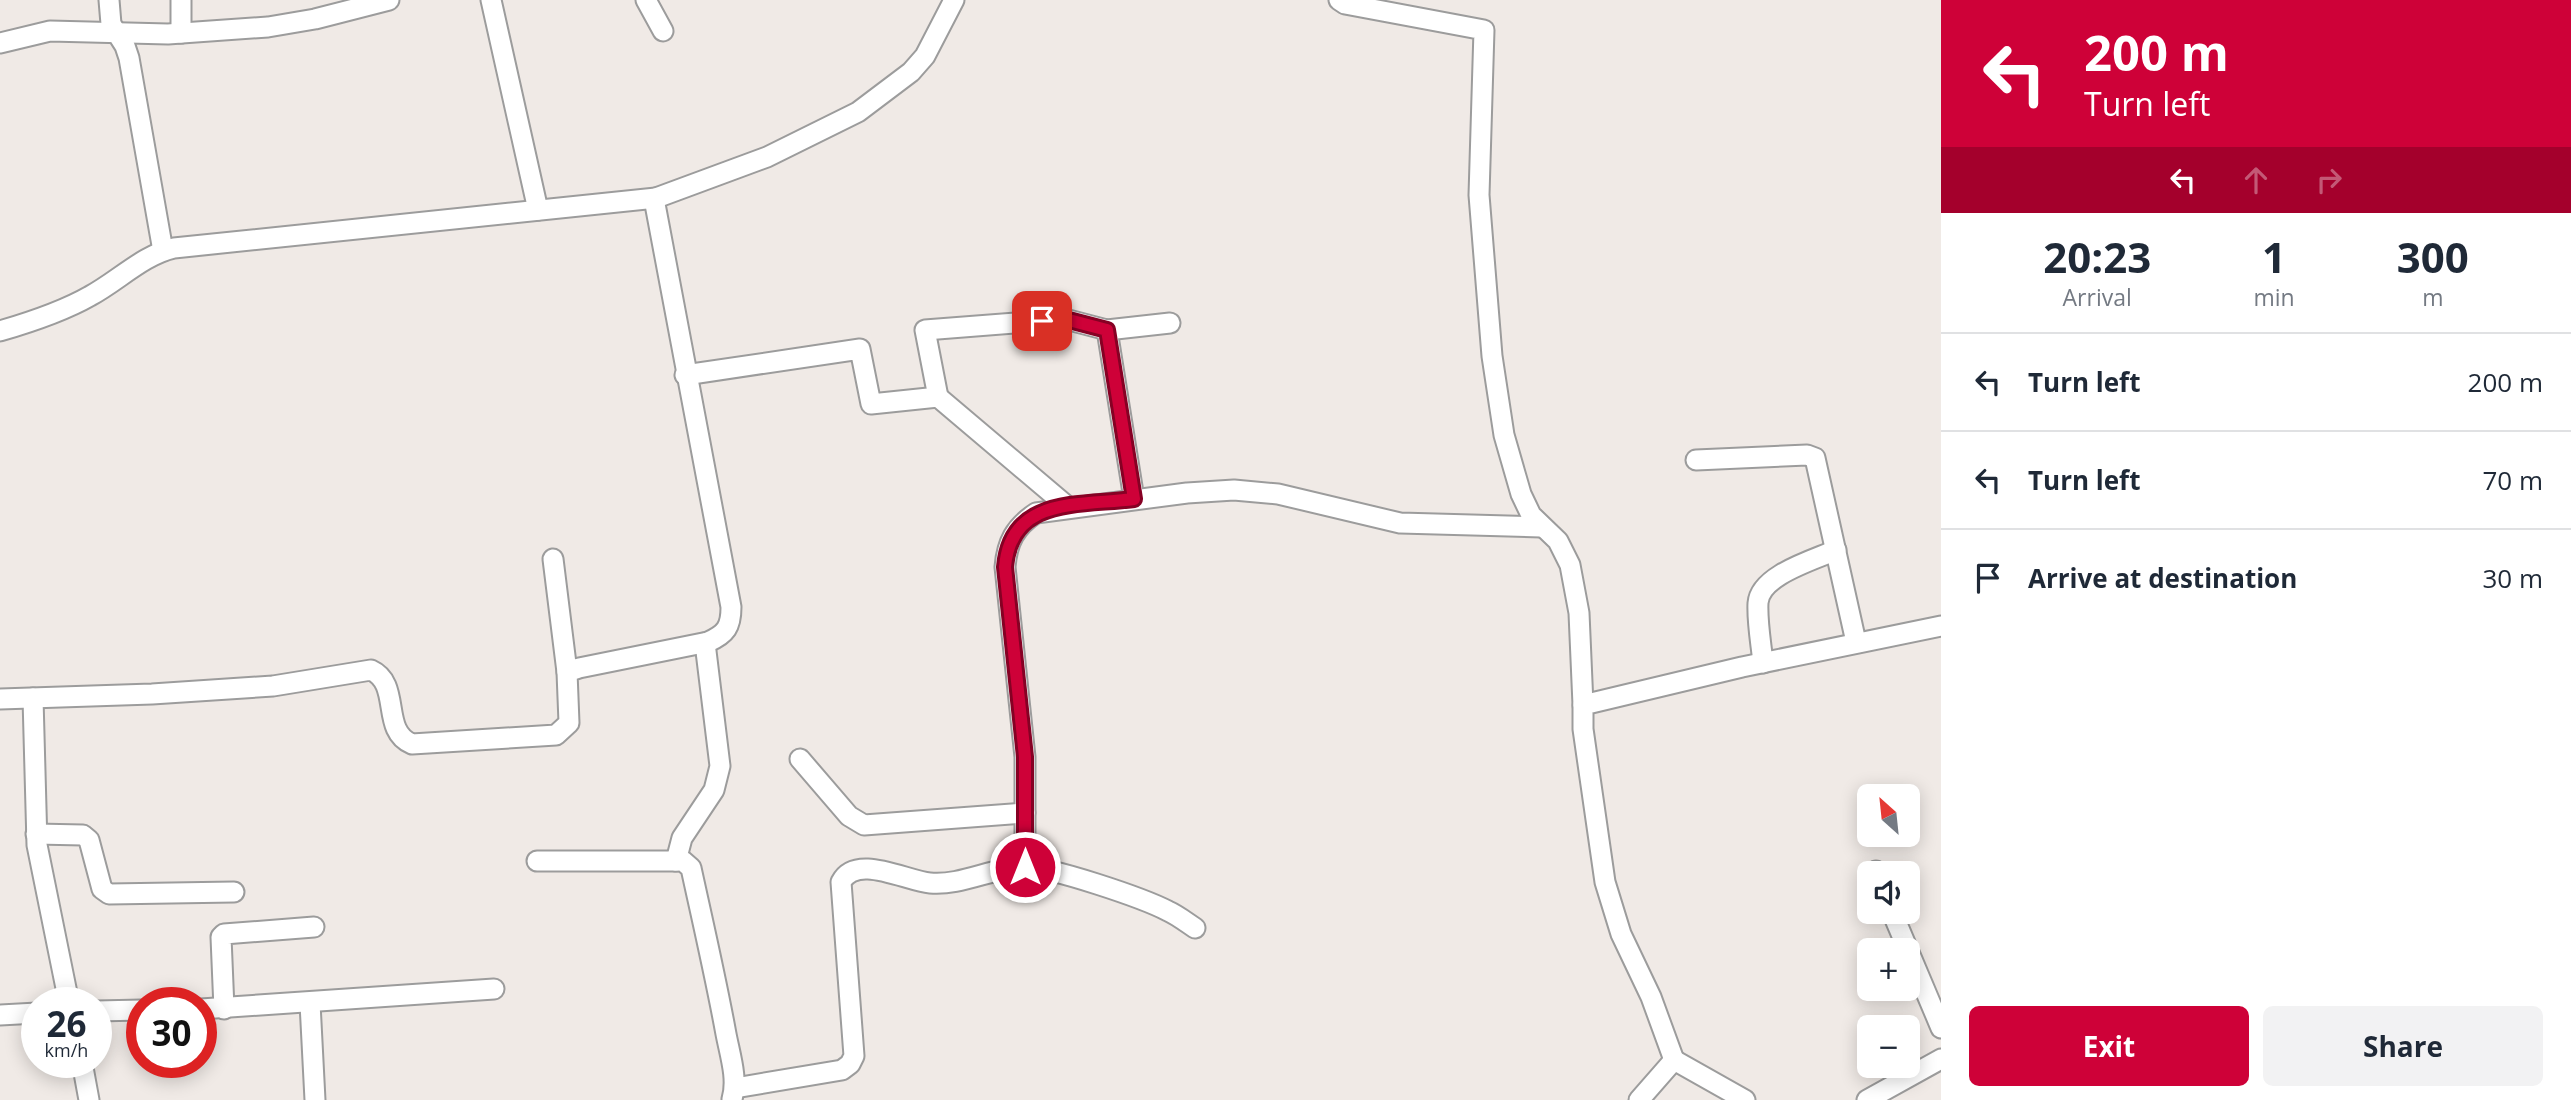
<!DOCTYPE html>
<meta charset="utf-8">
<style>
body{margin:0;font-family:"Open Sans",sans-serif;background:#f2f2f3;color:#1f2937;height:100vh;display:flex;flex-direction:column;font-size:26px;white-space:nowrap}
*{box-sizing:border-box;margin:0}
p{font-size:23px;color:#747a83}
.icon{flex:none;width:38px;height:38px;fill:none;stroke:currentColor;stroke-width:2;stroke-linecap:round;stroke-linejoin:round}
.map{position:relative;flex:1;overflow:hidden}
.drawer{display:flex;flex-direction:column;background:#fff;width:630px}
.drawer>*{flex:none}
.banner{background:#ce0138;color:#fff;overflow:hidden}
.needle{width:46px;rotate:333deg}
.buttons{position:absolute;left:1857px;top:784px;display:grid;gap:14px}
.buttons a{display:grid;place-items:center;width:63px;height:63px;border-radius:10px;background:#fff;box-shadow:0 4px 18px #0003;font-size:35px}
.speed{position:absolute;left:21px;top:987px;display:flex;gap:14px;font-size:35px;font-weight:700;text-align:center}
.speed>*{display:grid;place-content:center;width:91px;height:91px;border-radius:50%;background:#fff;box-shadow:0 4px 18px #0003;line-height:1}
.speed small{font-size:18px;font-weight:400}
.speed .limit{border:10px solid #d22;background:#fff;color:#111}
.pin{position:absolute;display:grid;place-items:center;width:60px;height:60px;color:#fff;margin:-30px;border-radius:14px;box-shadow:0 4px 10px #0006}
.me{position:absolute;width:77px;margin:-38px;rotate:0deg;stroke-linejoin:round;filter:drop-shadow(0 0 5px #0008)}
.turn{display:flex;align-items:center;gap:24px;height:147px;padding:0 28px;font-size:32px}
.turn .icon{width:91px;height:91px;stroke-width:2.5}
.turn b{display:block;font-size:49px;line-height:60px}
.lanes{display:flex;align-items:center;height:66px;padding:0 28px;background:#0003;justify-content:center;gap:35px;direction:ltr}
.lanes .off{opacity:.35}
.eta{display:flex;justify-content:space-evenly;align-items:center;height:119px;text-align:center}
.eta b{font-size:42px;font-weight:700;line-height:49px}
.action{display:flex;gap:14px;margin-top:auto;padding:14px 28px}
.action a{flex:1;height:80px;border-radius:10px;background:#ce0138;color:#fff;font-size:28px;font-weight:700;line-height:80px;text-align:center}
.action a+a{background:#f2f2f3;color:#1f2937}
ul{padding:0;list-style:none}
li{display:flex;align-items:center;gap:21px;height:98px;padding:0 28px;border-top:2px solid #e0e1e3}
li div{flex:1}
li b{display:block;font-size:26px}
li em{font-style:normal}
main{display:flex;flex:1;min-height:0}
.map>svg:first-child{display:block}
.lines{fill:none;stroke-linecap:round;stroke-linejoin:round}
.minor-casing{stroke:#9c9c9c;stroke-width:23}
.minor{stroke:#fff;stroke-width:19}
.route-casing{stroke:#860124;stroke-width:18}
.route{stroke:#ce0138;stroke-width:12}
</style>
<main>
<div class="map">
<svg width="1941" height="1100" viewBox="0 0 1941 1100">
<rect width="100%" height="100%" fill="#f0eae6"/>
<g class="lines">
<g class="minor-casing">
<g id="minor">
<path d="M109 0 111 24 125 46 129 58 163 251"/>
<path d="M491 0 538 210"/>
<path d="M646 0 663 31"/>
<path d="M1339 0 1345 4 1484 30 1479 195 1492 356 1504 435 1521 494 1531 515 1558 541 1570 565 1579 613 1583 705"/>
<path d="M181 33V0"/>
<path d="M0 43 50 31 168 34 268 27 315 19 389 0"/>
<path d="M1107 330 1134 499"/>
<path d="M0 331C31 322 62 312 90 296 118 281 143 255 174 248L656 198"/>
<path d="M685 375 860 349 871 404 938 397 1068 507"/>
<path d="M938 397 925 330 1065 319 1107 330 1170 323"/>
<path d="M1696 460 1807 455 1815 458 1856 642"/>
<path d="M553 559 567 672"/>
<path d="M1763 663C1761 643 1757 622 1758 603 1760 575 1814 560 1836 550"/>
<path d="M33 698 37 845 69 1003"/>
<path d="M0 699 152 694 273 686 371 670C402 684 380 731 412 744L556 735 569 723 567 672 579 668 708 642C726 634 731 627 731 607L655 204 656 198 767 157 858 112 911 72 925 56 954 0"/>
<path d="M800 759 849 816 864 825 1025 813"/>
<path d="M36 834 83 835 89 840 102 889 109 894 234 892"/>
<path d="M537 861H683L691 868C703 923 716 979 726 1034 730 1055 738 1079 732 1099"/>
<path d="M676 861 682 838 714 790 720 766 705 643"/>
<path d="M1025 867V757L1005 567C1007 542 1015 527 1036 513L1187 493 1234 490 1278 494 1400 523 1541 527"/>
<path d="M1876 871V873"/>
<path d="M1892 912 1941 1028"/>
<path d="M310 1003 315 1100"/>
<path d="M201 1009 494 989"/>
<path d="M224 1009 221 937 224 934 314 927"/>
<path d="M96 1011 142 1010"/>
<path d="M0 1015 37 1013"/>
<path d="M1674 1060 1745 1100"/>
<path d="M82 1062 89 1100"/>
<path d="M735 1088 842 1070 850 1064 854 1056 841 882C856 853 906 881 930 883 962 886 993 867 1025 867 1052 867 1143 898 1168 911 1177 915 1186 922 1195 928"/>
<path d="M1639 1100 1674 1060 1651 997 1621 934 1605 882 1583 729V705L1742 667 1941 626"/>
<path d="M1867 1100 1941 1059"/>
</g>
</g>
<use href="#minor" class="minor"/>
</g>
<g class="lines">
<g class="route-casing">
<path id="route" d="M1025 867V757L1005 567C1011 496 1080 506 1134 499L1107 330 1065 319 1042 321"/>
</g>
<use href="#route" class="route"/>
</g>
</svg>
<div class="buttons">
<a><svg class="needle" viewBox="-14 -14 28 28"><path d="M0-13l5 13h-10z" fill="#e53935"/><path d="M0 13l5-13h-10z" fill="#747a83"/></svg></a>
<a><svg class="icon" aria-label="sound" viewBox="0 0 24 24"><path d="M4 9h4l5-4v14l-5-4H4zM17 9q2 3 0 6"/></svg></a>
<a>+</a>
<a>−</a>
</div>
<div class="speed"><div>26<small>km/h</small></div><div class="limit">30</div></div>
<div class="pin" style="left:1042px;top:321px;background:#d93025"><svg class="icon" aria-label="arrive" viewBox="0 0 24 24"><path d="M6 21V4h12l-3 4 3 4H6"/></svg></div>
<svg class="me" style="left:1025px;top:867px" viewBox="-20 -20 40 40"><circle r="17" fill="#ce0138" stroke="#fff" stroke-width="3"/><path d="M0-11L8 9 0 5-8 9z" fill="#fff"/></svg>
</div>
<section class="drawer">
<div class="banner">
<div class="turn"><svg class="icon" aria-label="left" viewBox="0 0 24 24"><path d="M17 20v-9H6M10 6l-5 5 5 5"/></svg><div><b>200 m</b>Turn left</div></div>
<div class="lanes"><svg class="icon" aria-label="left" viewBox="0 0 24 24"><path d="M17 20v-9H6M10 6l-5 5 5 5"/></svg><svg class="icon off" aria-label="ahead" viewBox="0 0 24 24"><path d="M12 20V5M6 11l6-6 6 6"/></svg><svg class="icon off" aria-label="right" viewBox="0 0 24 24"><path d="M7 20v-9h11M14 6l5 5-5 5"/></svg></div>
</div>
<div class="eta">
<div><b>20:23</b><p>Arrival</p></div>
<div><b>1</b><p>min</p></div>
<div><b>300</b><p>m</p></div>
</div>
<ul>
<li><svg class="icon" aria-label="left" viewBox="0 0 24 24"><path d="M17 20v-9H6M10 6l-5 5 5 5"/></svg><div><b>Turn left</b></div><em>200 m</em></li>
<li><svg class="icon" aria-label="left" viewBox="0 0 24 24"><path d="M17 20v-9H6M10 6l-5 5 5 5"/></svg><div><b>Turn left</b></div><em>70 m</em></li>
<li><svg class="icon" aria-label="arrive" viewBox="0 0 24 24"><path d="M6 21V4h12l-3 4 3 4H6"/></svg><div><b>Arrive at destination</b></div><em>30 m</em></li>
</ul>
<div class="action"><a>Exit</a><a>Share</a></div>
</section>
</main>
